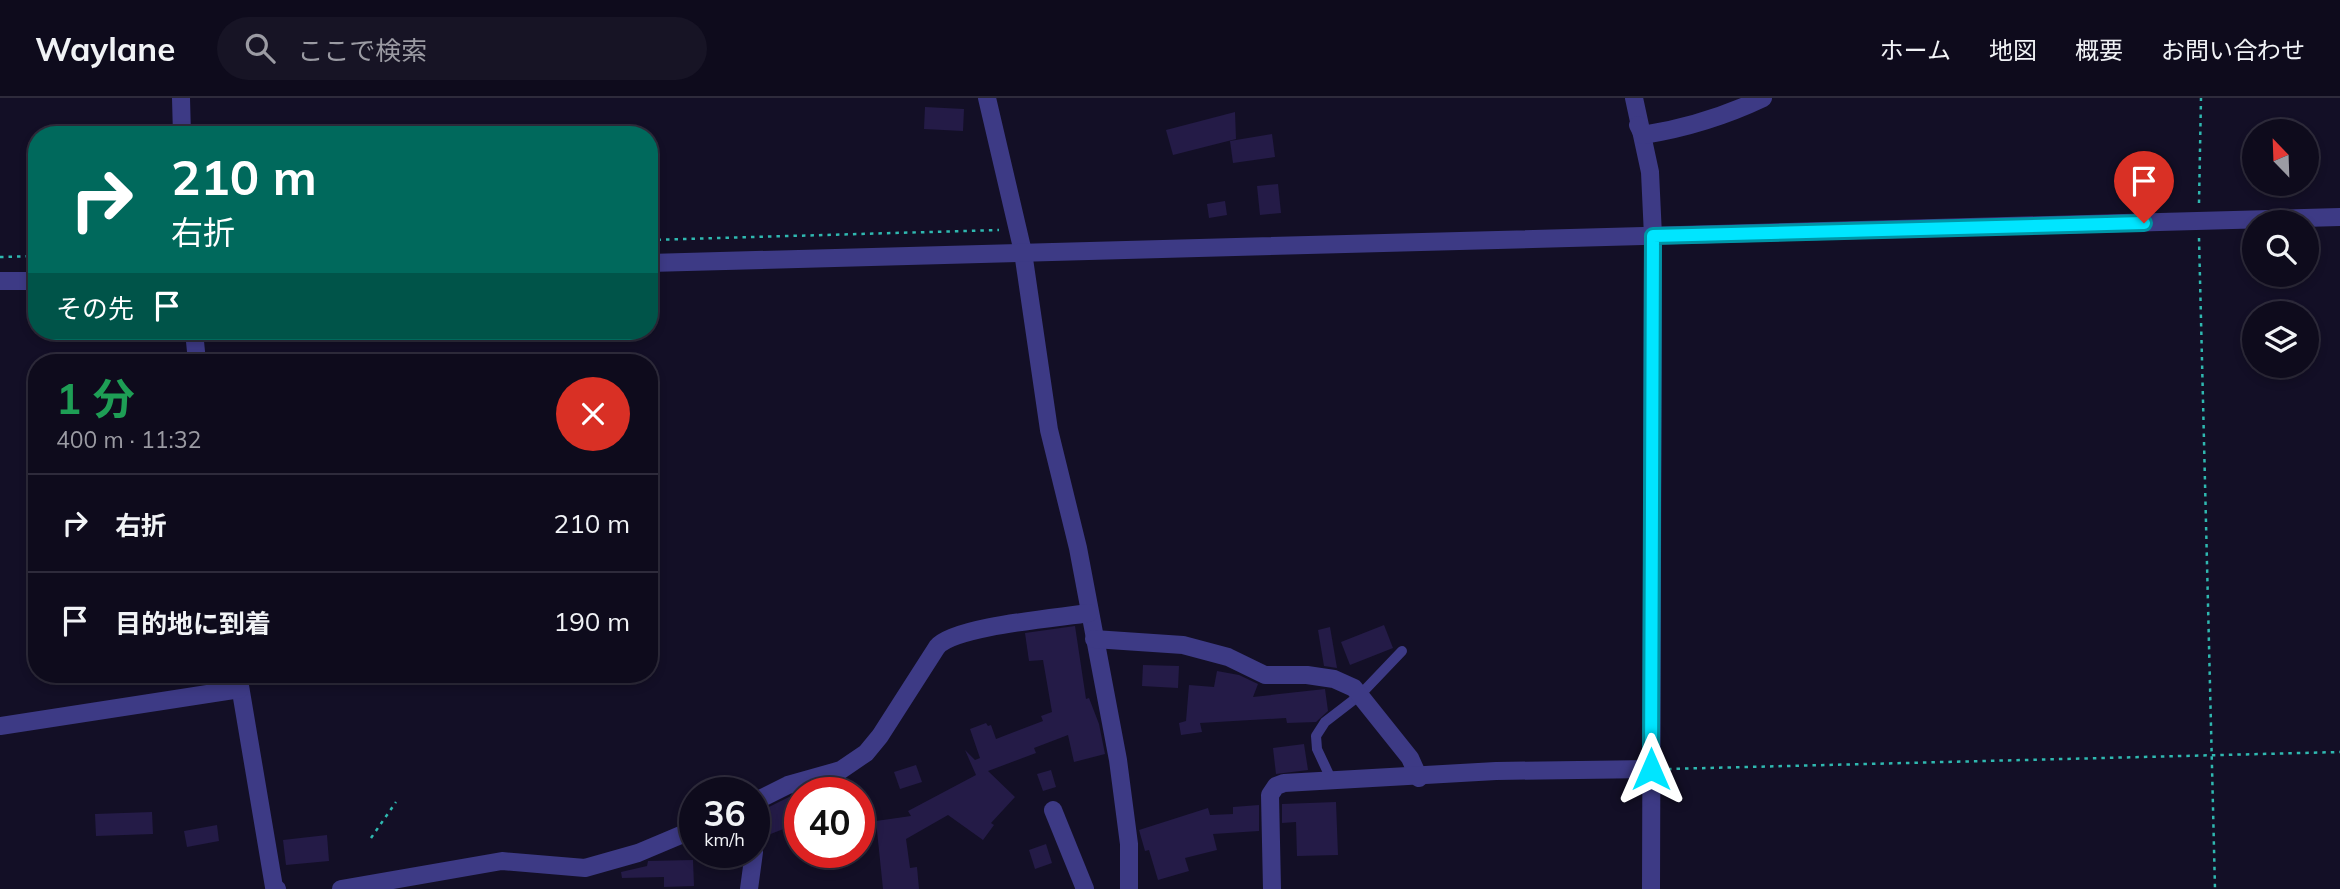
<!DOCTYPE html>
<html lang="ja">
<meta charset="utf-8">
<style>
body{margin:0;font-family:Mulish,"Noto Sans JP",sans-serif;background:#171425;color:#f1f3f6;height:100vh;display:flex;flex-direction:column;font-size:26px;white-space:nowrap}
*{box-sizing:border-box;margin:0}
p{font-size:23px;color:#9b9ba3}
.icon{flex:none;width:38px;height:38px;fill:none;stroke:currentColor;stroke-width:2;stroke-linecap:round;stroke-linejoin:round}
.map{position:relative;flex:1;overflow:hidden}
.side{position:absolute;left:28px;top:256px;width:630px;height:329px;display:flex;flex-direction:column;background:#0e0b1c;border-radius:28px;box-shadow:0 4px 10px #0003,0 0 0 2px #2e2b3b}
.side>*{flex:none}
.hud{position:absolute;left:28px;top:28px;width:630px;height:214px;border-radius:28px;box-shadow:0 4px 10px #0003,0 0 0 2px #2e2b3b;background:#00695c;color:#fff;overflow:hidden}
.needle{width:46px;rotate:337deg}
.fabs{position:absolute;left:2242px;top:21px;display:grid;gap:14px}
.fabs a{display:grid;place-items:center;width:77px;height:77px;border-radius:50%;background:#0e0b1c;box-shadow:0 4px 10px #0003,0 0 0 2px #2e2b3b;font-size:35px}
.speed{position:absolute;left:679px;top:679px;display:flex;gap:14px;font-size:35px;font-weight:700;text-align:center}
.speed>*{display:grid;place-content:center;width:91px;height:91px;border-radius:50%;background:#0e0b1c;box-shadow:0 4px 10px #0003,0 0 0 2px #2e2b3b;line-height:1}
.speed small{font-size:18px;font-weight:400}
.speed .limit{border:10px solid #d22;background:#fff;color:#111}
.pin{position:absolute;display:grid;place-items:center;width:60px;height:60px;color:#fff;margin:-72px -30px;border-radius:50% 50% 50% 0;rotate:-45deg;box-shadow:0 0 7px #0007}
.pin .icon{rotate:45deg}
.me{position:absolute;width:77px;margin:-38px;rotate:0deg;stroke-linejoin:round;filter:drop-shadow(0 0 5px #0008)}
.turn{display:flex;align-items:center;gap:24px;height:147px;padding:0 28px;font-size:32px}
.turn .icon{width:91px;height:91px;stroke-width:2.5}
.turn b{display:block;font-size:49px;line-height:60px}
.then{display:flex;align-items:center;height:66px;padding:0 28px;background:#0003;gap:14px;font-size:26px}
.round{display:grid;place-items:center;flex:none;width:74px;height:74px;border-radius:37px;background:#171425}
.headline{display:flex;align-items:center;justify-content:space-between;height:119px;padding:0 28px}
h1{font-size:42px;font-weight:700;line-height:52px;color:#1e9e55}
ul{padding:0;list-style:none}
li{display:flex;align-items:center;gap:21px;height:98px;padding:0 28px;border-top:2px solid #2e2b3b}
li div{flex:1}
li b{display:block;font-size:26px}
li em{font-style:normal}
header{display:flex;align-items:center;gap:42px;box-sizing:border-box;height:98px;padding:0 35px;background:#0e0b1c;border-bottom:2px solid #2e2b3b}
header strong{font-size:33px}
nav{display:flex;gap:38px;margin-inline-start:auto;font-size:24px}
.search{width:490px;height:63px;background:#171425;display:flex;align-items:center;gap:18px;box-sizing:border-box;padding:0 24px;border-radius:38px;color:#9b9ba3;font-size:26px}
.map>svg:first-child{display:block}
.building{fill:#241b47}
.lines{fill:none;stroke-linecap:round;stroke-linejoin:round}
.path{stroke:#2fb8b0;stroke-width:2.5;stroke-dasharray:3.5 5;stroke-linecap:butt}
.service{stroke:#3d3a85;stroke-width:10}
.minor{stroke:#3d3a85;stroke-width:18}
.tertiary{stroke:#3d3a85;stroke-width:18}
.route-casing{stroke:#0095a6;stroke-width:18}
.route{stroke:#00e5ff;stroke-width:12}
</style>
<header>
<strong>Waylane</strong>
<div class="search"><svg class="icon" aria-label="search" viewBox="0 0 24 24"><circle cx="10" cy="10" r="6"/><path d="M15 15l6 6"/></svg>ここで検索</div>
<nav><a>ホーム</a><a>地図</a><a>概要</a><a>お問い合わせ</a></nav>
</header>
<div class="map">
<svg width="2340" height="791" viewBox="0 0 2340 791">
<rect width="100%" height="100%" fill="#130f26"/>
<g class="building">
<path d="M925 9 964 11 963 33 924 31Z"/>
<path d="M1235 14 1236 41 1173 57 1166 32Z"/>
<path d="M1272 36 1275 59 1233 65 1230 43Z"/>
<path d="M1278 86 1281 115 1260 117 1257 88Z"/>
<path d="M1225 103 1227 117 1209 120 1207 106Z"/>
<path d="M1384 527 1393 550 1350 567 1341 544Z"/>
<path d="M1075 528 1086 601 1089 600 1099 626 1105 656 1074 664 1068 637 1034 650 1036 655 988 673 1015 699 991 725 994 727 983 742 948 717 906 741 910 770 917 769 919 791H883L876 723 911 718 908 713 976 677 965 652 975 662 980 660 970 631 986 625 988 628 991 627 996 641 1043 623 1041 618 1052 614 1043 562 1029 563 1025 535Z"/>
<path d="M1330 529 1337 570 1324 568 1318 532Z"/>
<path d="M1143 567 1179 568 1178 590 1142 588Z"/>
<path d="M1217 573 1239 577 1258 586 1253 599 1325 591 1328 613 1316 624 1287 625 1286 620 1200 625 1202 634 1181 637 1179 625 1186 623 1189 587 1214 589Z"/>
<path d="M1304 646 1308 672 1276 676 1273 650Z"/>
<path d="M916 667 922 684 900 691 894 674Z"/>
<path d="M1051 672 1056 689 1043 693 1037 676Z"/>
<path d="M789 699 799 725 768 737 759 714Z"/>
<path d="M1336 704 1338 757 1297 758 1296 724 1282 725V706Z"/>
<path d="M1259 707V733L1213 736 1217 752 1185 760 1189 773 1158 782 1149 752 1145 753 1139 732 1208 710 1210 717 1233 716V709Z"/>
<path d="M152 714 153 736 96 738 95 716Z"/>
<path d="M217 727 219 743 187 749 184 733Z"/>
<path d="M327 737 329 763 286 767 283 742Z"/>
<path d="M1046 746 1052 765 1035 771 1029 752Z"/>
<path d="M693 762 694 788 664 789V779L622 780 621 774 647 768 648 763Z"/>
</g>
<g class="lines">
<g class="path">
<path d="M2199 105 2201 0"/>
<path d="M2199 140 2215 791"/>
<path d="M649 142 999 132"/>
<path d="M0 159 37 158"/>
<path d="M1668 671 2340 654"/>
<path d="M371 740 396 704"/>
</g>
<path class="service" d="M1332 683 1317 651 1316 638 1325 624 1360 597 1402 553"/>
<g class="minor">
<path d="M181 0 182 37"/>
<path d="M987 0 1023 154 1049 332 1078 450 1118 662 1129 746V791"/>
<path d="M649 165 2340 119"/>
<path d="M0 183H37"/>
<path d="M194 233 197 264"/>
<path d="M1094 541 1183 547 1228 559 1265 577H1307L1334 581 1354 590 1410 660 1419 680"/>
<path d="M238 576 274 789 277 791"/>
<path d="M0 628 240 591"/>
<path d="M754 704 788 687 841 672 866 655 880 638 937 549C954 528 1058 520 1089 515"/>
<path d="M1053 712 1085 791"/>
<path d="M341 791 502 763 585 770 638 755 695 731"/>
<path d="M749 791 754 754"/>
<path d="M1272 791 1270 697 1276 688 1284 685 1496 673 1651 671"/>
</g>
<g class="tertiary">
<path d="M1634 0 1650 74 1653 138 1651 791"/>
<path d="M1638 27 1643 37C1687 30 1723 19 1763 0"/>
</g>
</g>
<g class="lines">
<g class="route-casing">
<path id="route" d="M1651 671 1653 138 2144 125"/>
</g>
<use href="#route" class="route"/>
</g>
</svg>
<div class="fabs">
<a><svg class="needle" viewBox="-14 -14 28 28"><path d="M0-13l5 13h-10z" fill="#e53935"/><path d="M0 13l5-13h-10z" fill="#9b9ba3"/></svg></a>
<a><svg class="icon" aria-label="search" viewBox="0 0 24 24"><circle cx="10" cy="10" r="6"/><path d="M15 15l6 6"/></svg></a>
<a><svg class="icon" aria-label="layers" viewBox="0 0 24 24"><path d="M12 4l9 5-9 5-9-5zM3 14l9 5 9-5"/></svg></a>
</div>
<div class="speed"><div>36<small>km/h</small></div><div class="limit">40</div></div>
<div class="pin" style="left:2144px;top:125px;background:#d93025"><svg class="icon" aria-label="arrive" viewBox="0 0 24 24"><path d="M6 21V4h12l-3 4 3 4H6"/></svg></div>
<svg class="me" style="left:1651px;top:671px" viewBox="-20 -20 40 40"><path d="M0-17L14 15 0 8-14 15z" fill="#00e5ff" stroke="#fff" stroke-width="4"/></svg>
<div class="hud">
<div class="turn"><svg class="icon" aria-label="right" viewBox="0 0 24 24"><path d="M7 20v-9h11M14 6l5 5-5 5"/></svg><div><b>210 m</b>右折</div></div>
<div class="then">その先<svg class="icon" aria-label="arrive" viewBox="0 0 24 24"><path d="M6 21V4h12l-3 4 3 4H6"/></svg></div>
</div>
<section class="side">
<div class="headline"><div><h1>1 分</h1><p>400 m · 11:32</p></div><a class="round" style="background:#d93025;color:#fff"><svg class="icon" aria-label="close" viewBox="0 0 24 24"><path d="M6 6l12 12M18 6L6 18"/></svg></a></div>
<ul>
<li><svg class="icon" aria-label="right" viewBox="0 0 24 24"><path d="M7 20v-9h11M14 6l5 5-5 5"/></svg><div><b>右折</b></div><em>210 m</em></li>
<li><svg class="icon" aria-label="arrive" viewBox="0 0 24 24"><path d="M6 21V4h12l-3 4 3 4H6"/></svg><div><b>目的地に到着</b></div><em>190 m</em></li>
</ul>
</section>
</div>
